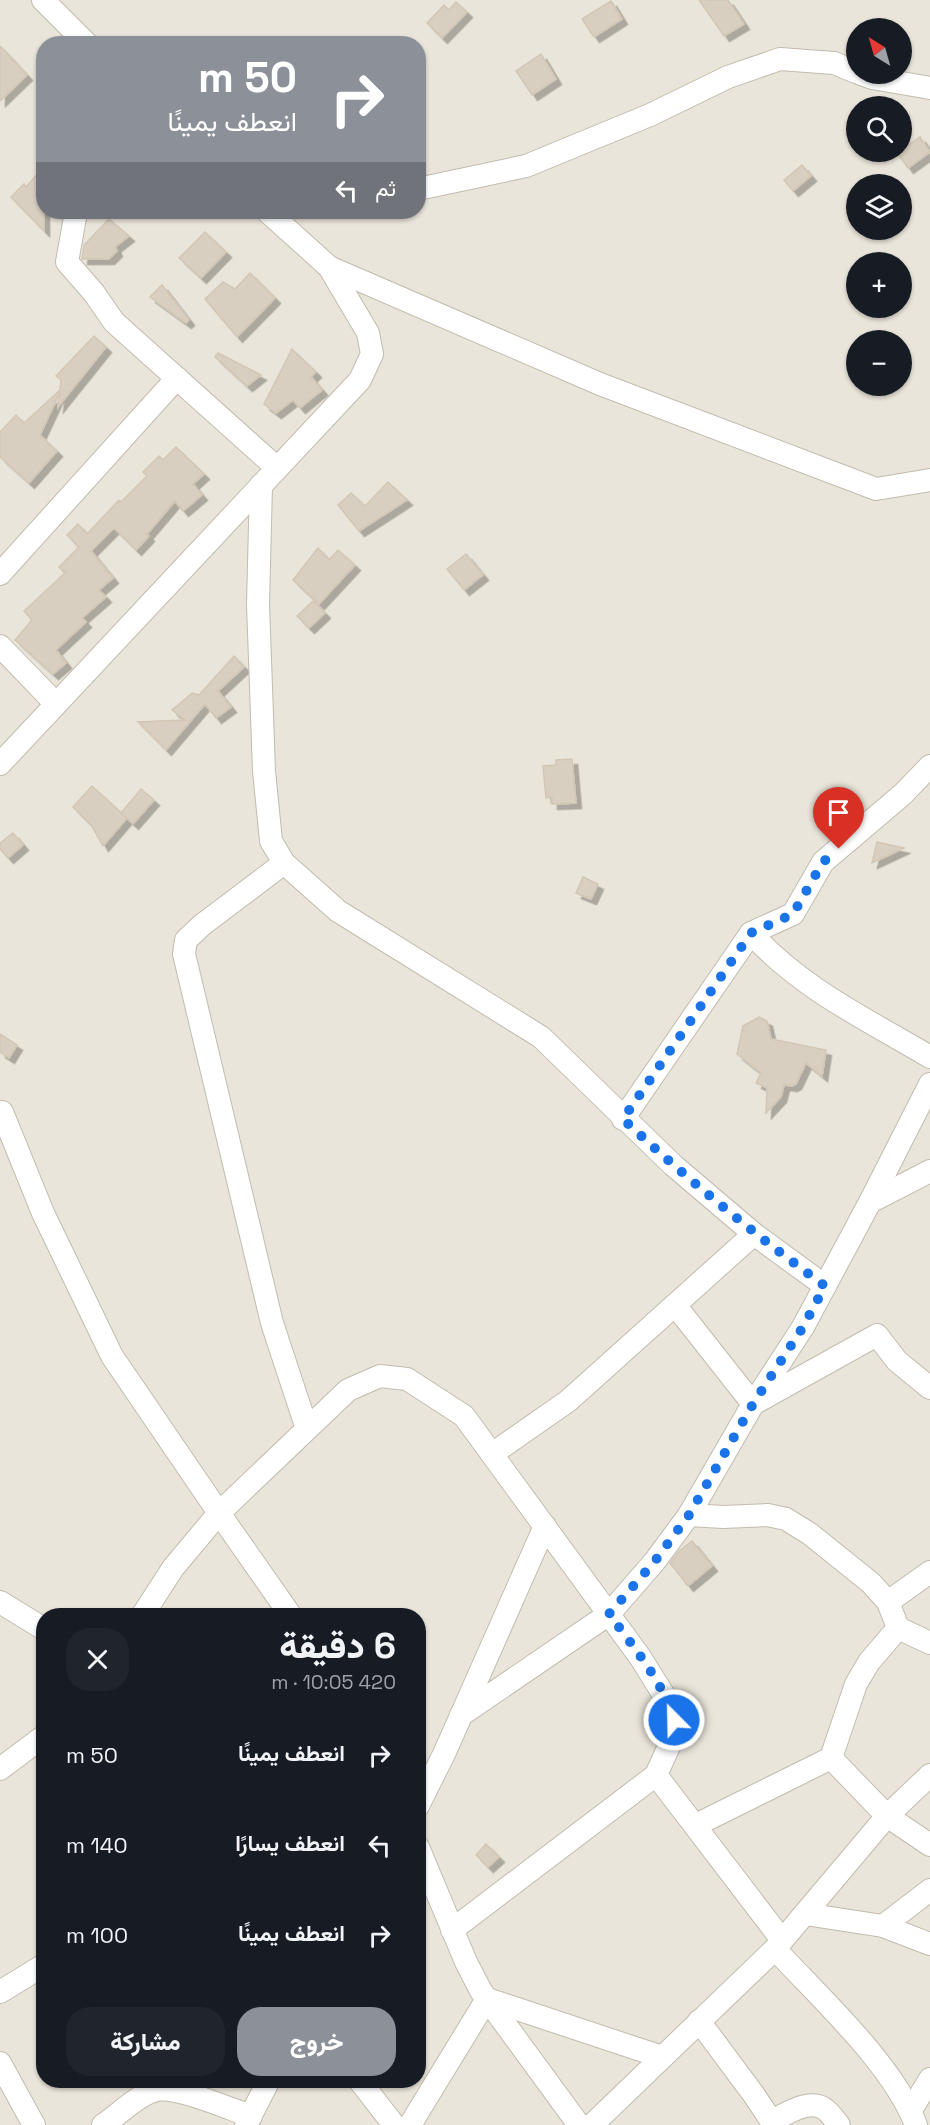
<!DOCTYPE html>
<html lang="ar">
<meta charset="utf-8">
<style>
body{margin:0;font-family:"Space Grotesk",Vazirmatn,sans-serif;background:#20242c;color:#f1f3f6;direction:rtl;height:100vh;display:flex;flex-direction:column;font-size:22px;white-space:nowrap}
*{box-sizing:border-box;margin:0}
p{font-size:20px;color:#9ea1a6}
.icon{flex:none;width:33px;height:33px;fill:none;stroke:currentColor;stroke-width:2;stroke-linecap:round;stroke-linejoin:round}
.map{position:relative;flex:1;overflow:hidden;direction:ltr}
.panel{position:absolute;left:36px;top:1608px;width:390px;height:480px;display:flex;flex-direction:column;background:#171b24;border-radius:24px;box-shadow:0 2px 4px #0004;direction:rtl}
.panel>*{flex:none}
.hud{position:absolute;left:36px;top:36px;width:390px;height:183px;border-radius:24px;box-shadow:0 2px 4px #0004;direction:rtl;background:#8c9099;color:#fff;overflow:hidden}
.needle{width:39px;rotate:323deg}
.tools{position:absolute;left:846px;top:18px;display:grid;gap:12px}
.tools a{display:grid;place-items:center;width:66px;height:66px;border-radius:50%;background:#171b24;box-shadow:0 2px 4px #0004;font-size:30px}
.pin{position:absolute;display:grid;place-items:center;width:51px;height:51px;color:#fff;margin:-62px -26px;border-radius:50% 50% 50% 0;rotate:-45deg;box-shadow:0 0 6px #0007}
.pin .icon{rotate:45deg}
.me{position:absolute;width:66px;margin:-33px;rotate:337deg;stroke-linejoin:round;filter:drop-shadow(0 0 4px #0008)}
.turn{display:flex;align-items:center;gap:21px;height:126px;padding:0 30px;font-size:27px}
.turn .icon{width:78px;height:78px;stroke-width:2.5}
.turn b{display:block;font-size:42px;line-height:51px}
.then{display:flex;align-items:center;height:57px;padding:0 30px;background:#0003;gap:12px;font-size:22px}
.round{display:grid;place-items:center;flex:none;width:63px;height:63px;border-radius:24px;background:#20242c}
.headline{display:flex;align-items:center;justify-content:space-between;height:102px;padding:0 30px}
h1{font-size:36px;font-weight:800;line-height:45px}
.primary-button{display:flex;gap:12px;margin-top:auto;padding:12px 30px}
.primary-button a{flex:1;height:69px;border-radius:24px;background:#8c9099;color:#fff;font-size:24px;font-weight:800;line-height:69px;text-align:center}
.primary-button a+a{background:#20242c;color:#f1f3f6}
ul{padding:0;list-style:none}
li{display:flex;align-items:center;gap:18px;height:90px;padding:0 30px}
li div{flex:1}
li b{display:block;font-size:22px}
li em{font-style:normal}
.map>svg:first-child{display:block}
.residential{fill:#eae5da;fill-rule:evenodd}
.building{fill:#d8cfc1;stroke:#d3c7b4;stroke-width:1.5;filter:url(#shadow)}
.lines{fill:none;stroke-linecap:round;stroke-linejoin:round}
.minor-casing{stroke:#c2bbae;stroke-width:24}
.minor{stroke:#fff;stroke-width:22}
.route{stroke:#1a73e8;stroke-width:10;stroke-dasharray:0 18}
</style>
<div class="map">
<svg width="930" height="2125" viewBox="0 0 930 2125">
<defs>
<filter id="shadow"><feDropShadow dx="5.5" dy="5.5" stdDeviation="0" flood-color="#0004"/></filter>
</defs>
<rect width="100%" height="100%" fill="#f6f3ec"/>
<path class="residential" d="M0 0H930V2125H0ZM856 28H902V74H856ZM44 44H418V212H44ZM856 106H902V152H856ZM856 184H902V230H856ZM856 262H902V308H856ZM856 340H902V386H856ZM44 1616H418V2080H44Z"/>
<g class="building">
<path d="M699 0H728L744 24 724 36Z"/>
<path d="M611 1 622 19 594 37 582 19Z"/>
<path d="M456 2 467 12 442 38 427 23 444 5 449 10Z"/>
<path d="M0 46 27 75 0 101Z"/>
<path d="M541 54 556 79 532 95 516 71Z"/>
<path d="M920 137 930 152 908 168 897 153Z"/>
<path d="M802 165 811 176 793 191 784 180Z"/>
<path d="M44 166V231L11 197 24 184 26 187Z"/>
<path d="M109 219 129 236 115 247 117 251 109 259H82L84 245Z"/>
<path d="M205 232 226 252 201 278 179 258Z"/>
<path d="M250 273 275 298 237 337 205 299 223 282 235 289Z"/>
<path d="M162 285 189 320 186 323 150 297Z"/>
<path d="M94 336 106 347 58 407 60 392 40 435 57 451 29 483 0 457V432L16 415 24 423 60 390 61 380 56 376Z"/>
<path d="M292 349 316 372 311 377 322 390 300 408 293 400 276 413 264 404Z"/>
<path d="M218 353 261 375 247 386 215 357Z"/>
<path d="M176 447 204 474 193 484 202 495 183 511 175 501 147 534 149 536 136 550 114 528 91 551 113 578 99 590 106 597 82 618 86 622 56 650 66 663 53 674 15 640 32 620 24 611 65 573 59 567 79 547 67 535 78 524 87 534 119 500 121 502 147 476 143 472 159 456 163 460Z"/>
<path d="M388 482 407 500 359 531 338 505 351 493 365 506Z"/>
<path d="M318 548 329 560 338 550 355 565 319 604 293 580Z"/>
<path d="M466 554 483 575 464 590 447 569Z"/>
<path d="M313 601 325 613 309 628 297 616Z"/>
<path d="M234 656 244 667 218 691 231 707 216 718 205 704 166 750 138 722 185 720 172 710 192 693 199 695Z"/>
<path d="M572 759 576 803 552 804V797L546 798 543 766 556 765V760Z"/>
<path d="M92 786 127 818 103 846 91 825 73 807Z"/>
<path d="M141 789 154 800 133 824 121 813Z"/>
<path d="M13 833 23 845 8 858 0 849V843Z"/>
<path d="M877 842 904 848 872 863Z"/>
<path d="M583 877 598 884 591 899 576 893Z"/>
<path d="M759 1017 767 1021 771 1039 826 1050 822 1076 806 1063 796 1084 792 1086 784 1085 781 1097 766 1113 767 1088 756 1083 761 1073 737 1054 743 1026Z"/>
<path d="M0 1034 17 1045 9 1058 0 1052Z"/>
<path d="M692 1541 712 1566 688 1586 670 1563 679 1551Z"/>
<path d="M486 1844 499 1857 488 1867 476 1855Z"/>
</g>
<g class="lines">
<g class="minor-casing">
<g id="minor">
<path d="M43 0 87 44"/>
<path d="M861 74 872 78 930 88"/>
<path d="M418 189 526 166 650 115 728 77 780 59 834 63 856 72"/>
<path d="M76 212 67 262 94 293 114 322 277 468"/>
<path d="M329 267 600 384 876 489 930 480"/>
<path d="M261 485 258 604 264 771 271 841 284 863 338 911 541 1037 673 1165 754 1234 825 1286"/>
<path d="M0 574 177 378"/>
<path d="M0 646 56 704"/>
<path d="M0 764 360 380 372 354 368 333 329 267 268 212"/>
<path d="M284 863 202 925 186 940 184 954 272 1323 307 1429"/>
<path d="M751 933C800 988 868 1020 930 1057"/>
<path d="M2 1112 43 1213 112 1356 219 1513 291 1616"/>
<path d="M623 1119 751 933 793 914 823 862 903 794 930 766"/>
<path d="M870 1202 930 1171"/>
<path d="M675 1305 753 1404 877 1335 897 1361 930 1388"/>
<path d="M492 1454 568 1401 754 1234"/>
<path d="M689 1515 753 1404 803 1327 870 1202 930 1084"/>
<path d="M0 1602 44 1629"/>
<path d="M888 1602 930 1572"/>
<path d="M142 1616 173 1568 219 1513 348 1390 380 1376 407 1379 464 1416 640 1657 670 1705 674 1720 670 1744 656 1775 452 1930"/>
<path d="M461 1715 609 1614 655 1561 689 1515 723 1517 768 1515 786 1519 810 1534 871 1583 888 1602 898 1628 930 1643"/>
<path d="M831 1758 887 1816 930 1845"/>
<path d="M0 1769 44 1736"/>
<path d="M656 1775 782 1940"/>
<path d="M418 1806 444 1754 545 1526"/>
<path d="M696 1825 831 1758 856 1684 869 1662 898 1628"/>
<path d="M418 1847 466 1962 481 1991 579 2125"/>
<path d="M805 1914 883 1926 930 1944"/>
<path d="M883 1926 930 1890"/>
<path d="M775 1949C820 1998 893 2064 916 2125"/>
<path d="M0 1992 44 1965"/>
<path d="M699 2021 754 2095 774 2125"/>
<path d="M0 2063 34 2125"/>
<path d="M359 2080 394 2125"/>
<path d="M911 2110 930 2079"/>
<path d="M772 2121C786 2114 811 2097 826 2110 831 2114 835 2120 839 2125"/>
<path d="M103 2125C118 2115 140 2093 157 2090 178 2086 229 2109 251 2116"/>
<path d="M246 2125 269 2080"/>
<path d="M410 2125 487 1999 662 2057"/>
<path d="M592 2125 775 1949 887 1816 930 1775"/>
</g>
</g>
<use href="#minor" class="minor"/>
</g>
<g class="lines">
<path class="route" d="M674 1720C664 1683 632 1645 609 1614L655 1561 689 1515 753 1404 803 1327 825 1286C754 1234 687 1179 623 1119L751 933 793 914 823 862 839 849"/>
</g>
</svg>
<div class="tools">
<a><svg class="needle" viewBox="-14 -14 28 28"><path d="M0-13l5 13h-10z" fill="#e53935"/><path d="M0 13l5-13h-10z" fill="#9ea1a6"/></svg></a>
<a><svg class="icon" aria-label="search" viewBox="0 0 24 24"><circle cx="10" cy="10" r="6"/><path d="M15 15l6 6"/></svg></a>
<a><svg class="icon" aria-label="layers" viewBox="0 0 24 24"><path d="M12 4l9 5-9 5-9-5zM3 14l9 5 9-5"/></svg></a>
<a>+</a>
<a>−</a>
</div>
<div class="pin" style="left:839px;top:849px;background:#d93025"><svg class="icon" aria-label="arrive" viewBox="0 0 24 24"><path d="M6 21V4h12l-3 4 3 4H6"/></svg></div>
<svg class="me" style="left:674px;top:1720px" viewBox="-20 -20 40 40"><circle r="17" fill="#1a73e8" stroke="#fff" stroke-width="3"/><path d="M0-11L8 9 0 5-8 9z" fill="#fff"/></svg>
<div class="hud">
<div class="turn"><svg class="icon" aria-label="right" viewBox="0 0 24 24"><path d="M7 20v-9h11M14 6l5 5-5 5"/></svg><div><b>50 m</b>انعطف يمينًا</div></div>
<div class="then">ثم<svg class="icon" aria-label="left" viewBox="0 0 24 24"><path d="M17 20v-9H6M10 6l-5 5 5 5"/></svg></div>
</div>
<section class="panel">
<div class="headline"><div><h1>6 دقيقة</h1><p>420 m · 10:05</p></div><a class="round"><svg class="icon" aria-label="close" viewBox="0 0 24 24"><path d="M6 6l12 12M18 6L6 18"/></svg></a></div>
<ul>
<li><svg class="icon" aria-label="right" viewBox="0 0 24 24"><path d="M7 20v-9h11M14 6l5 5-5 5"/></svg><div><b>انعطف يمينًا</b></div><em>50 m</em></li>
<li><svg class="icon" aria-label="left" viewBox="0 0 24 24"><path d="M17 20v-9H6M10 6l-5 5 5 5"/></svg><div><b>انعطف يسارًا</b></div><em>140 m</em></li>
<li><svg class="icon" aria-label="right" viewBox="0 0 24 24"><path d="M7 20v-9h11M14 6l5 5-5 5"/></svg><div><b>انعطف يمينًا</b></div><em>100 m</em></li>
</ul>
<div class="primary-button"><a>خروج</a><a>مشاركة</a></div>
</section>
</div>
